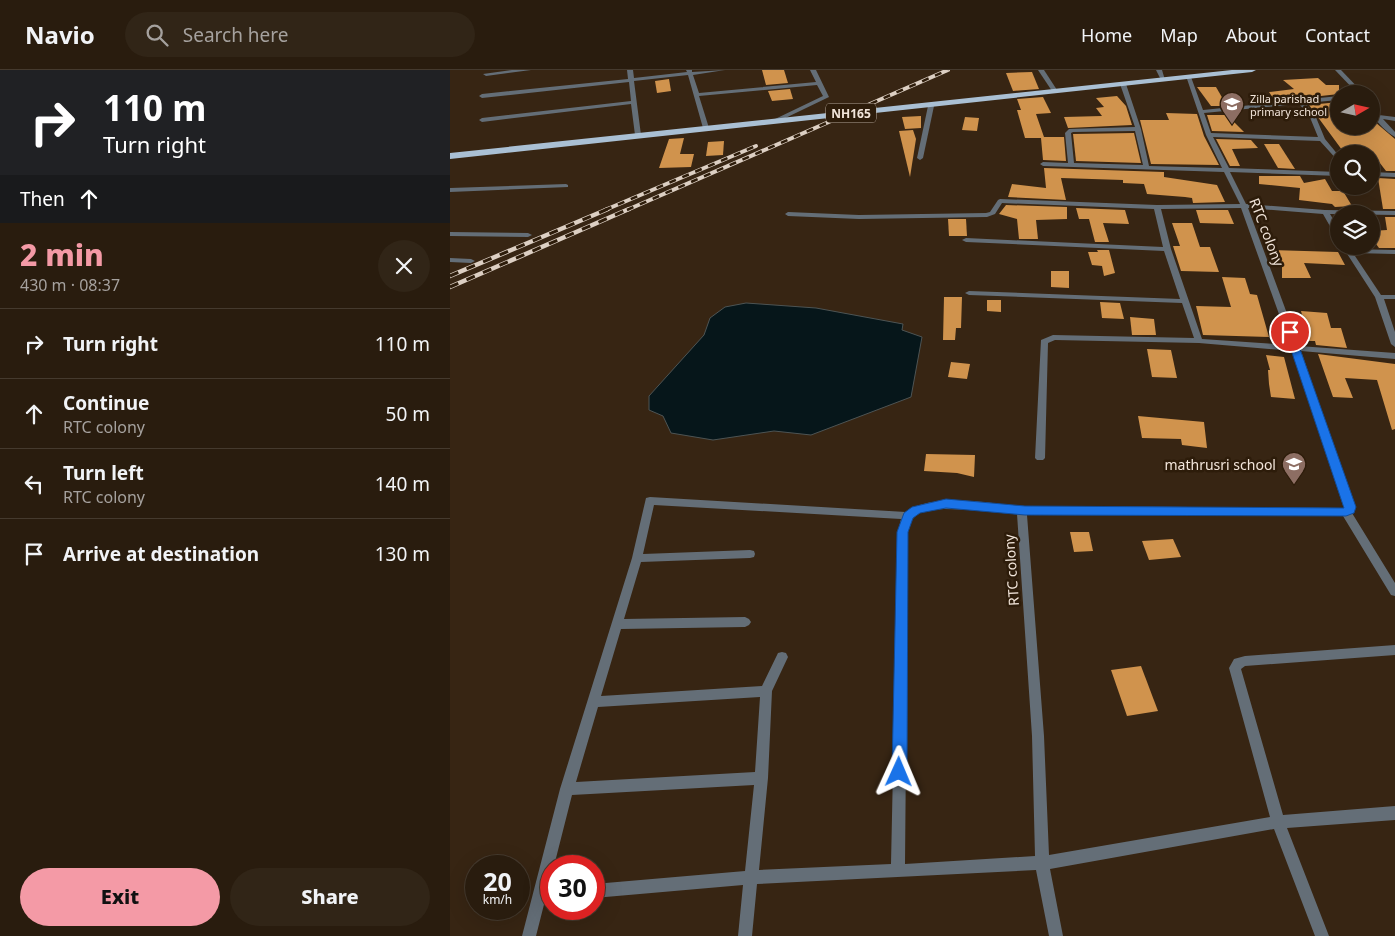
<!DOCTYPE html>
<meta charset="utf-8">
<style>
body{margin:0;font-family:"Noto Sans",sans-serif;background:#312517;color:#f1f3f6;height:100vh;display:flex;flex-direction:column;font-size:19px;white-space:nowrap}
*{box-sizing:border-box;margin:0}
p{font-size:16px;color:#a5a19e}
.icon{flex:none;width:28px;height:28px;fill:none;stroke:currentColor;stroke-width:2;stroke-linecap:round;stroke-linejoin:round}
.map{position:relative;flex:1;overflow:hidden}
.sheet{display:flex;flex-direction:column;background:#291c0e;width:450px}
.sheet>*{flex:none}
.guide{background:#202124;color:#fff;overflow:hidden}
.needle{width:32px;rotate:81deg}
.fabs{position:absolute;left:880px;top:15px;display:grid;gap:10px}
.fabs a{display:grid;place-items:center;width:50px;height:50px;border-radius:50%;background:#291c0e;box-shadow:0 5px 20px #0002,0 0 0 1px #453a2e;font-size:25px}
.speed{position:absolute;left:15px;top:785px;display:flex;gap:10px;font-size:25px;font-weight:700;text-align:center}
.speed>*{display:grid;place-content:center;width:65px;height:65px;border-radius:50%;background:#291c0e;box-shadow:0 5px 20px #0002,0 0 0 1px #453a2e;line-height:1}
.speed small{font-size:12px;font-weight:400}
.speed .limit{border:8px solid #d22;background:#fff;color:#111}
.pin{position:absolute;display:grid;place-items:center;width:42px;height:42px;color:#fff;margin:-21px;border:2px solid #fff;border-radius:50%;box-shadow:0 1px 5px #0007}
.me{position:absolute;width:55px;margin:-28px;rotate:1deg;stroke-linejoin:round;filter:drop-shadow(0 0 4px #0008)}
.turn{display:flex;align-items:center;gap:18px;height:105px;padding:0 20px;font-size:22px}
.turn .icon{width:65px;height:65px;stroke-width:2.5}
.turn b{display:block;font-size:35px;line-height:42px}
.then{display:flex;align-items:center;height:48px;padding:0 20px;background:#0003;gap:10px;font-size:19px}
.round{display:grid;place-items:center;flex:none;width:52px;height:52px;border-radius:26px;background:#312517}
.summary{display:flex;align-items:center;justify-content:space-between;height:85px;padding:0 20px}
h1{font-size:30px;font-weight:800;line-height:38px;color:#f49aa6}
.primary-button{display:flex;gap:10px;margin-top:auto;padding:10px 20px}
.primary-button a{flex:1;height:58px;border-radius:30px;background:#f49aa6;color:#111;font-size:20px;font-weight:800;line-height:58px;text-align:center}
.primary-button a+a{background:#312517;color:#f1f3f6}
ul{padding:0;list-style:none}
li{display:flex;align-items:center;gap:15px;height:70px;padding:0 20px;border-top:1px solid #453a2e}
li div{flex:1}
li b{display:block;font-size:19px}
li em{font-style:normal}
header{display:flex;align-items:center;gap:30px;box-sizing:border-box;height:70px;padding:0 25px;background:#291c0e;border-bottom:1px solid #453a2e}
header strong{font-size:24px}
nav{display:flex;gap:28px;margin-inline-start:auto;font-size:18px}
.search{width:350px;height:45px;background:#312517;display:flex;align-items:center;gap:12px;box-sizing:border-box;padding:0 18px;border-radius:28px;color:#a5a19e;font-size:19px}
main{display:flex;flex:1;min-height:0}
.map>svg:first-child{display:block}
.water{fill:#06161a;stroke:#4d5454}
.building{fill:#d0934d}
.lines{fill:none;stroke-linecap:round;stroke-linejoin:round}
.minor{fill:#646e77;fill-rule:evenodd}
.trunk{fill:#aac0d4;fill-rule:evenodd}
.rail-far1-casing{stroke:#dccfc3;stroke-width:4}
.rail-casing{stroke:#dccfc3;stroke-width:4.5}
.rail-far1{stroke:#2d1c0a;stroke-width:2.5;stroke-dasharray:7;stroke-linecap:butt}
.rail{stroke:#2d1c0a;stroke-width:3;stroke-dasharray:9;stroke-linecap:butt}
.route{fill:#1a73e8;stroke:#114b97}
.labels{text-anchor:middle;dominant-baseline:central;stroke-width:5;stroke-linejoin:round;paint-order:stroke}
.far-poi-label{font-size:11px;fill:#f2e5da;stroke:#2d1c0a;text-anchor:start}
.shield{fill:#2d1c0a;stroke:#b7a99c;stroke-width:1}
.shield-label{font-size:12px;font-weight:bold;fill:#f2e5da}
.street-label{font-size:14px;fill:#f2e5da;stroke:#2d1c0a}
.poi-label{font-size:14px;fill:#f2e5da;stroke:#2d1c0a;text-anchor:end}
</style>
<header>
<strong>Navio</strong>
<div class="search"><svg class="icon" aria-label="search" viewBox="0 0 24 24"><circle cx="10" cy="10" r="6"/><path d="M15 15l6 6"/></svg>Search here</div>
<nav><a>Home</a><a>Map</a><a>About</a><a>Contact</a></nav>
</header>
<main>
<section class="sheet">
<div class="guide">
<div class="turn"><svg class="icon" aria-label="right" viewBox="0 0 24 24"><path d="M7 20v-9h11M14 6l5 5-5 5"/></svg><div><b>110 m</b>Turn right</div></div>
<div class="then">Then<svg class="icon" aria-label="ahead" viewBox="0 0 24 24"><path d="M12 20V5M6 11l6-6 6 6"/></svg></div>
</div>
<div class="summary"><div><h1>2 min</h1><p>430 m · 08:37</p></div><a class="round"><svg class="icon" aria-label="close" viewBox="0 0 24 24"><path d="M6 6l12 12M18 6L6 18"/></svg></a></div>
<ul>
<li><svg class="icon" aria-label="right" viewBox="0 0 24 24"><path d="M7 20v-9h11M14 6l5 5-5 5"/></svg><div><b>Turn right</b></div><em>110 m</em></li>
<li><svg class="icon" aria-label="ahead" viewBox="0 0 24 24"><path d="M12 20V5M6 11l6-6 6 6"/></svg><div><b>Continue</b><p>RTC colony</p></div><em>50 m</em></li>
<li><svg class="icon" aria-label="left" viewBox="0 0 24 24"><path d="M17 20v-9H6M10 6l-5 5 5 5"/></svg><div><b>Turn left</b><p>RTC colony</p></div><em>140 m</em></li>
<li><svg class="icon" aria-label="arrive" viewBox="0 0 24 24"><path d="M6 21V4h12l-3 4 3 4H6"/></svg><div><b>Arrive at destination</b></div><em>130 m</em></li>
</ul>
<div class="primary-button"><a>Exit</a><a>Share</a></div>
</section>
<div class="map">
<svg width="945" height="866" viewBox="0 0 945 866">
<rect width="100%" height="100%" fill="#372513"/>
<path class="water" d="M296 233 366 238 453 254 452 260 472 267 461 327 361 365 324 361 263 370 221 363 213 346 199 340V326L254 265 260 248 275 237Z"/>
<g class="building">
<path d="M312 0H334L338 13 316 15Z"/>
<path d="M582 2 589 19 563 21 556 3Z"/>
<path d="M868 8 876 15H889V24L825 31 819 22 844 19 833 10Z"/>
<path d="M219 9 221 21 207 23 205 11Z"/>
<path d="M747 17H766L777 36H761Z"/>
<path d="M340 19 343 29 322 31 318 21Z"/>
<path d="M667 26 676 36 682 55 618 58 614 47 652 46 646 38 654 37 646 28Z"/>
<path d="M593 27 601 43 586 44 594 67H614L616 91 593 90 591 68H575L567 40H571L567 29Z"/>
<path d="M889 32V56H921V52H925L945 69V101H936L923 84H895L859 35Z"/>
<path d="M716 43 747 44 754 66 769 95 701 94 690 50H719Z"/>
<path d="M757 45H777L794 62 762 61Z"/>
<path d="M471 46V58L455 59 452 47Z"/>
<path d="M515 47 529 48 527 61 512 60Z"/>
<path d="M463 60 466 69 460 107 449 61Z"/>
<path d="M684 63 691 93 626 91 623 64Z"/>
<path d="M234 68 230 84H244L241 97 209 98 219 69Z"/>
<path d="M766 69 801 70 808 78 782 79 790 96H780Z"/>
<path d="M274 71 273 85 256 86 258 72Z"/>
<path d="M814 74H829L845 99 828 98Z"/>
<path d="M594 98 714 102V107L767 115 775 132 743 133 742 128 735 127 697 124 694 114 673 113V110L611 108 616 130 558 127 562 114 596 118Z"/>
<path d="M809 106H850L854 113 875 109 882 121H893L902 136 885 137 882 134 849 130 850 118 809 114Z"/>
<path d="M928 108 945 109V139H933Z"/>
<path d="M556 135 617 137V149L586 150 588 169H569L567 149 549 144Z"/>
<path d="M626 138 675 140 679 154 653 153 659 172H645L639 149H629Z"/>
<path d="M746 140H778L784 154 750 153Z"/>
<path d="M935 147H945V178H929L921 167V161L937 160Z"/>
<path d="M498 149H516L517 166H499Z"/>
<path d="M722 153H742L750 177H760L769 202 731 201 723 176H730Z"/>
<path d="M647 180H659L665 203 654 206 652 196 642 195 638 182H648Z"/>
<path d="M821 180 888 182 895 195 854 193 861 208H832V193L821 190Z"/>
<path d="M601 201H619V218L601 217Z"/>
<path d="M772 207 795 208 800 224 807 225 819 267 753 265 746 236 781 237Z"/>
<path d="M494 227H512L511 258H506L505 270H493Z"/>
<path d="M537 230H551V242L537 241Z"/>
<path d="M650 232 670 233 674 249 652 248Z"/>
<path d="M851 241 877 243 881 258H891L897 278 866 275 865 271H859Z"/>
<path d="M680 247 704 249 706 265H682Z"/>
<path d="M697 279 721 280 727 308 702 307Z"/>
<path d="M868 284 945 294V359L942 360 927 310 895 308 903 328 883 327Z"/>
<path d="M816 285 834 287 845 329 821 327 819 314 818 300H820Z"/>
<path d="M501 292 520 294 517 309 498 307Z"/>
<path d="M688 346 754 352 757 378 732 375 731 369 692 368Z"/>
<path d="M476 384 525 385 524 407 507 403 474 401Z"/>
<path d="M620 462H639L643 481 624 482Z"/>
<path d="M723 469 731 487 699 490 692 471Z"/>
<path d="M691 596 708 641 677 646 661 600Z"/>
</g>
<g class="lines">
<g class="minor">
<path d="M62 0H81L36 6 33 4Z"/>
<path d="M177 0H183L184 8 237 2 236 0H242V2L275 0 243 5 249 23 366 12 360 0H366L379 27 325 53 323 52V50L373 26 367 15 249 26 259 58 256 60 253 58 238 5 184 11 191 65 188 67 185 65 181 34 32 52 29 50 32 48 181 31 179 12 32 28 29 26 32 24 178 9Z"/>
<path d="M588 0H594L607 20 606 21H602Z"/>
<path d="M706 0H712L715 10H711Z"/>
<path d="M885 0H891L914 24H908Z"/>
<path d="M736 6 741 7 753 40 889 26V30L855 33 865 45 875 69 889 86V92L870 71 763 67 779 98 889 102V106L780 102 796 134 875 140 945 141V145L880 144 889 159V167L885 165 873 144 798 138 849 276 945 283V289L851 281 905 440 902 443 945 513V526L941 525 893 446 581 444 577 445 594 666 599 785 820 747 779 598 784 589 795 586 945 575V585L795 596 791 599 833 745 945 736V750L837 758 879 866H865L824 759 600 799 613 866H599L586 800 307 814 302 866H288L293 815 144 828V814L295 801 304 715 122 725 104 796H101V807L86 866H72L110 719 182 488 196 428 200 427 456 442C481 422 546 433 576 438L580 436 894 438 842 281 749 273 605 270 598 273 595 388 593 390H587L585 388 591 270 603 265 744 268 732 233 519 225 515 223 519 221 730 229 714 181 516 172 512 170 516 168 713 177 704 139 552 133 545 144 537 147 409 149 338 146 335 144 338 142 409 145 536 143 540 142 548 130 550 129 707 135 790 134 774 102 593 96 590 94 593 92 618 93 615 63 619 59 685 57 670 14 673 12 676 14 691 59 699 96 772 98 756 65ZM849 34 859 45 868 67 761 63 754 43ZM685 61 693 95 624 93 621 63 623 62ZM791 138 840 275 752 269 721 179 711 139ZM204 435 451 449 448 462 441 794 309 800 318 708 322 621 338 587 336 583 332 582 328 583 312 616 151 626 171 559 295 557 299 555 301 552 299 549 295 547 174 549 191 492 300 488 304 487 305 484 304 481 300 480 193 484ZM494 439 531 440 567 444 582 666 585 786 455 794 458 462C463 439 474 441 494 439ZM310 627 305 702 126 712 148 637Z"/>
<path d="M481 34 484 36 473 88 470 90 467 88 478 36Z"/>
<path d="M921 36 929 45 945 47V51L933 49 945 62V67C935 61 921 48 921 36Z"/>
<path d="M921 102 945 103V107L921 106Z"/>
<path d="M116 114 118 115V117L0 122V118Z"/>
<path d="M0 162 78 163 82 165 78 167 0 166Z"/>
<path d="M892 176H899L900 179 945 180V184L903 183 931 225H945V229H934L945 262V277L941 274 925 227Z"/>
<path d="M0 188 21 189 25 191 21 193 0 192Z"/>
</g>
<path class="trunk" d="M782 0H806L802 2 0 89V83Z"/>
<g class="rail-far1-casing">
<g id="rail-far1">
<path d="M155 140 306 76"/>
<path d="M177 140 498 0"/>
</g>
</g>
<g class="rail-casing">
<g id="rail">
<path d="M0 206 158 139"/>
<path d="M0 217 179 139"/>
</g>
</g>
<use href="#rail-far1" class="rail-far1"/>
<use href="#rail" class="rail"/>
</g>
<path class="route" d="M840 259 844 262 906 437 904 443 896 446 575 445 496 438 470 443 463 448 458 462 457 702 454 707 449 709 444 707 442 702 447 462 454 443 462 437 496 429 575 436 894 438 835 262Z"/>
<defs>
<g id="school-pin" transform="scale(1.25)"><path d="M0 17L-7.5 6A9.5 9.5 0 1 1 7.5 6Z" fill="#8d6e63" stroke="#2d1c0a"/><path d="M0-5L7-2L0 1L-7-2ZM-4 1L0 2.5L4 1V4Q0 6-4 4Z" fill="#fff"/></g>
</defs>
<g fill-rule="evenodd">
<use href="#school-pin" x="782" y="34"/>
<use href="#school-pin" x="844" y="394"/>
</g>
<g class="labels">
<g class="far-poi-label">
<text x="800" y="28">Zilla parishad<tspan x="800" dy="13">primary school</tspan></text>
</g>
<rect class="shield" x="376" y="33.5" width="50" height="19" rx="4"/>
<g class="shield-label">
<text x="401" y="43">NH165</text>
</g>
<g class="street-label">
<text transform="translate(817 162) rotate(69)">RTC colony</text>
<text transform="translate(561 500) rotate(-94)">RTC colony</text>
</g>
<g class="poi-label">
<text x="826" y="394">mathrusri school</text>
</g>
</g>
</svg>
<div class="fabs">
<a><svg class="needle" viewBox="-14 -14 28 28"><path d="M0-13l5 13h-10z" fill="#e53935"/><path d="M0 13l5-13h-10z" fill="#a5a19e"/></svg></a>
<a><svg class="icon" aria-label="search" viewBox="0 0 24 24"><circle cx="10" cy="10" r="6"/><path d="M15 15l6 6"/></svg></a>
<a><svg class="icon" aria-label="layers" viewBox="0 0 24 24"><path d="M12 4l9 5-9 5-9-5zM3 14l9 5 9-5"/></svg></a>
</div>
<div class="speed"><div>20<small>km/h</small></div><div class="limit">30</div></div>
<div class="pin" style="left:840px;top:262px;background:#d93025"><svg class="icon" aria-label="arrive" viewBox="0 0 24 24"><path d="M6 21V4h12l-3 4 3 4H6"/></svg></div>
<svg class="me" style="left:449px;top:702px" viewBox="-20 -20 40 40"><path d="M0-17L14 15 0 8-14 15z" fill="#1a73e8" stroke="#fff" stroke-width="4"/></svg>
</div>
</main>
